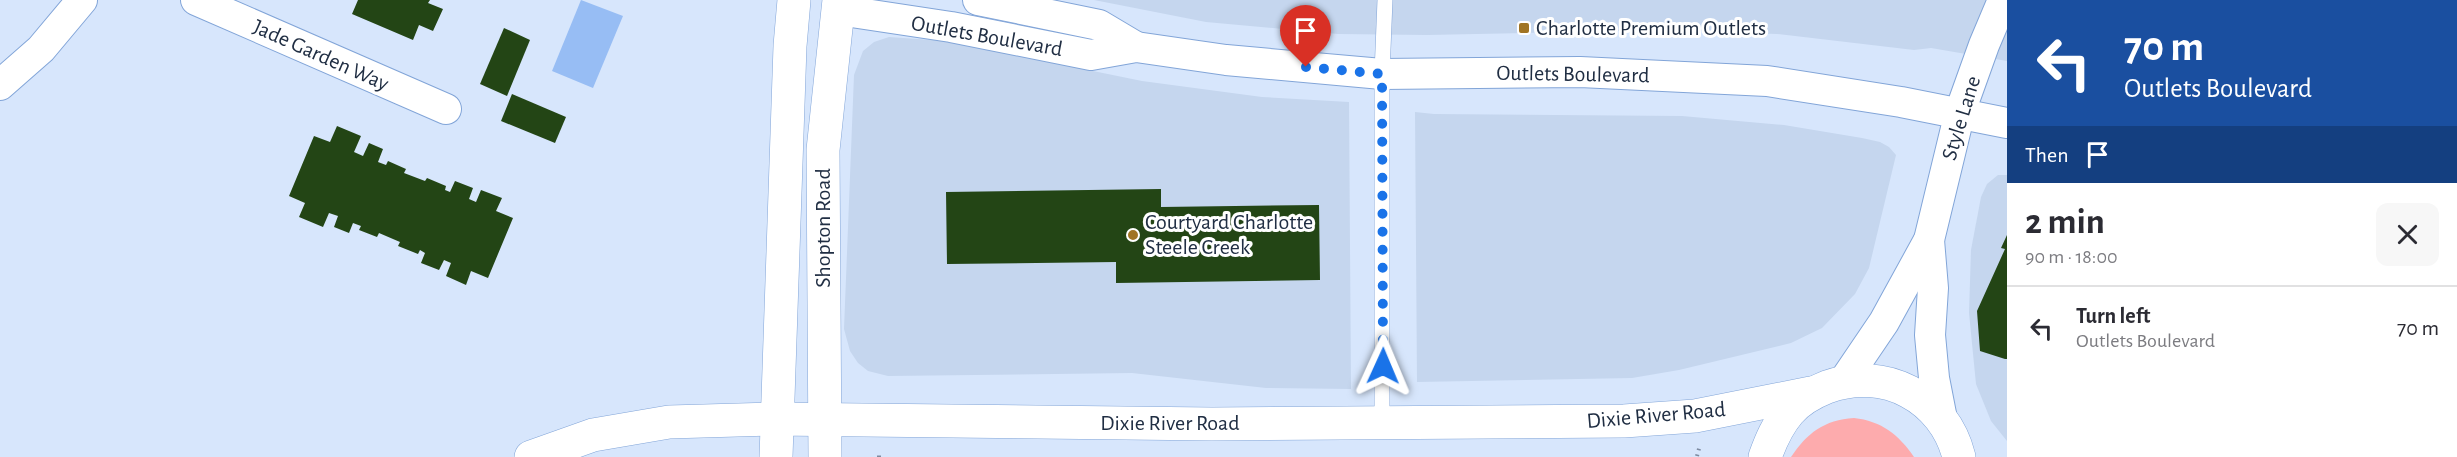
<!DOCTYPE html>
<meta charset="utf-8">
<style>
body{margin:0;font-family:"Alegreya Sans",sans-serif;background:#f7f7f7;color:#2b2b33;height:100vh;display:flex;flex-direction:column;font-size:22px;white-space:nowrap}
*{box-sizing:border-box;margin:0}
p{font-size:20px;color:#7c7c81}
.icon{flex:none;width:33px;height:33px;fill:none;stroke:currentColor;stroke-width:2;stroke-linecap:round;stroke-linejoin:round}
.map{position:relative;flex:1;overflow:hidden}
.panel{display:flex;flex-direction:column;background:#fff;width:450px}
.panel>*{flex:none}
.hud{background:#1a4fa0;color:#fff;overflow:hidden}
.pin{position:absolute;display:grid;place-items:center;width:51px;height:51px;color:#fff;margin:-62px -26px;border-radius:50% 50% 50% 0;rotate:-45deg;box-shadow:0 0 6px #0007}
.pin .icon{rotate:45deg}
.me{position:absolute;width:66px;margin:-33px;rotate:1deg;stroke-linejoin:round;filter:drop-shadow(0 0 4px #0008)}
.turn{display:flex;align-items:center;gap:21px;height:126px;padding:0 18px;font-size:27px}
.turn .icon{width:78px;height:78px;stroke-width:2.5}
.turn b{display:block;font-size:42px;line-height:51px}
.then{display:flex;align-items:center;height:57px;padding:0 18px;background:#0003;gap:12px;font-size:22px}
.round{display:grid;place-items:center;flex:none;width:63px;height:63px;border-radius:12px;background:#f7f7f7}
.overview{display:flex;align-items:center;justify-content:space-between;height:102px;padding:0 18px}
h1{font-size:36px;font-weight:700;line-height:45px}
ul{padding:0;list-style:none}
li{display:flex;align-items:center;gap:18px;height:84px;padding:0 18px;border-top:2px solid #e1e1e2}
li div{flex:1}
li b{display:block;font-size:22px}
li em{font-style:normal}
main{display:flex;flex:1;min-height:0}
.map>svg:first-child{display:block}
.built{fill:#c5d6ee}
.green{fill:#fdabad}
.water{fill:#97bdf4}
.building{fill:#234515}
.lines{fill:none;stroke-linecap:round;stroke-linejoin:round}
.lane-casing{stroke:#82a5d8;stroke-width:16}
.street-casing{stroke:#82a5d8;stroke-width:32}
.secondary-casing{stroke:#82a5d8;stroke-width:34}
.path{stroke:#7d8ba1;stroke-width:4;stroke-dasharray:1.5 4.5;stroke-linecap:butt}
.lane{stroke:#fff;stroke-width:15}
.street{stroke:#fff;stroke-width:30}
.secondary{stroke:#fff;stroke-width:33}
.route{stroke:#1a73e8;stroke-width:10;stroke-dasharray:0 18}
.poi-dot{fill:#a07424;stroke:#fff;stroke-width:2}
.labels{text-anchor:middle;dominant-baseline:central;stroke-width:6;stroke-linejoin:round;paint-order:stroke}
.poi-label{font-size:22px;fill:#202e43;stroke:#fff;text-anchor:start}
.street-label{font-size:22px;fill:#202e43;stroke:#fff}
</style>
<main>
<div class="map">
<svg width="2007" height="457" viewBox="0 0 2007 457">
<rect width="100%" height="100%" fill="#d7e6fc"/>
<g class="built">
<path d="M1094 0H2007V61L1931 48 1914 50 1777 34 1660 30 1427 35 1338 34 1206 22Z"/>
<path d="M889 37 946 41 1142 81 1262 97 1349 102 1351 389 1266 388 1132 373 888 376 868 371 858 363 850 351 844 329 854 75 863 51 874 42Z"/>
<path d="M1415 112 1434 114 1682 116 1784 125 1862 138 1880 142 1889 147 1896 155 1869 268 1855 294 1822 328 1791 343 1679 370 1632 378 1417 382Z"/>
<path d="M1998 175H2007V441L1991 421 1976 384 1969 313 1971 250 1981 197 1987 184Z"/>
</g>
<path class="green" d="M1854 418C1881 421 1898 434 1914 457H1791C1807 433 1824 420 1854 418Z"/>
<path class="water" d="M581 0 623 16 593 88 552 71Z"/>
<g class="building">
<path d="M358 0H430L428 3 443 9 433 31 419 25 413 40 352 14Z"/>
<path d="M504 28 530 40 507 96 480 84Z"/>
<path d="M512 94 566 117 555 143 501 121Z"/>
<path d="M337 126 361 136 354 152 363 156 369 143 383 149 378 162 386 165 388 161 406 169 404 173 425 181 427 178 446 186 445 190 450 192 455 181 473 188 469 199 476 202 481 190 502 198 496 211 513 218 488 278 471 271 466 285 446 276 451 263 444 260 439 270 421 263 425 253 420 250 418 254 398 246 400 242 379 233 377 237 359 230 361 226 353 223 349 233 334 227 338 216 329 213 323 227 299 217 305 203 289 196 314 136 330 142Z"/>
<path d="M1161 189V207L1319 205 1320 280 1116 283V262L947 264 946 192Z"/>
<path d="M2007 235V359H2005L1980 351 1977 311 2005 249 2001 248Z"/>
</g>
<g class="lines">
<g class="lane-casing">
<path id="lane" d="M1382 423V74L1385 0"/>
</g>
<g class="street-casing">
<g id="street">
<path d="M196 0 446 109"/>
<path d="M978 0 1099 25 1136 47"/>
<path d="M838 10 951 27 1091 55 1136 47 1226 60 1382 74 1580 72 1767 81 1901 102 2007 123"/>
<path d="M0 85 41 49 82 0"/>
<path d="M1929 240 1933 288 1930 335 1934 378 1942 419"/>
<path d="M1844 381 1884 322 1929 240 1960 112 1984 45 2003 0"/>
</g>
</g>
<g class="secondary-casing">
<g id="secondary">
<path d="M531 457 593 435 669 422 775 419 1212 424 1624 421 1695 416 1811 393"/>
<path d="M776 457 790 46 794 0"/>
<path d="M825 457 823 150 839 0"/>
<path d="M1765 457C1771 440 1777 426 1789 412 1799 400 1812 393 1827 387 1884 366 1944 397 1959 457"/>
</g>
</g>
<g class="path">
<path d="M1697 456 1700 445"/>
<path d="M879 457V455"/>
</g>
<use href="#lane" class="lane"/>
<use href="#street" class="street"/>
<use href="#secondary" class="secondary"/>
</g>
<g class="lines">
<path class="route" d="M1306 67 1382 74 1383 366"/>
</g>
<g class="poi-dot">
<rect x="1518" y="22" width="12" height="12" rx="3"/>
<circle cx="1133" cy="235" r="6"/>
</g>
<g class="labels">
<g class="poi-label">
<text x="1536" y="28">Charlotte Premium Outlets</text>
<text x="1145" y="222">Courtyard Charlotte<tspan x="1145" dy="25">Steele Creek</tspan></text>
</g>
<g class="street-label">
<text transform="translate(987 36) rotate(10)">Outlets Boulevard</text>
<text transform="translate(321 55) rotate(24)">Jade Garden Way</text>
<text transform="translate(1573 74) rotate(1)">Outlets Boulevard</text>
<text transform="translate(1961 118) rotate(-73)">Style Lane</text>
<text transform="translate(823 228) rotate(-90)">Shopton Road</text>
<text transform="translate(1656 415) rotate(-5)">Dixie River Road</text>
<text x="1170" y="423">Dixie River Road</text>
</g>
</g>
</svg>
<div class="pin" style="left:1306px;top:67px;background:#d93025"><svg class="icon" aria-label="arrive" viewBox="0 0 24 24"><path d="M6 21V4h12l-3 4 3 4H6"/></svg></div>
<svg class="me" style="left:1383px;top:366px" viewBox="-20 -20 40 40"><path d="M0-17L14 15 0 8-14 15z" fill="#1a73e8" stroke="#fff" stroke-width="4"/></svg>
</div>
<section class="panel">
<div class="hud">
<div class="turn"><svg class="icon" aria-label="left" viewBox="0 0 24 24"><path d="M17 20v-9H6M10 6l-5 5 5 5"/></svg><div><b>70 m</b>Outlets Boulevard</div></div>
<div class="then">Then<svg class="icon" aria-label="arrive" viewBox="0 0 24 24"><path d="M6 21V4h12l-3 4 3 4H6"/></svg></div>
</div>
<div class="overview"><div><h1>2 min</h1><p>90 m · 18:00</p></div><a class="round"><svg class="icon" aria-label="close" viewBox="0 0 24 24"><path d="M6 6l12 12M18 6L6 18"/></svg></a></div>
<ul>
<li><svg class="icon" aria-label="left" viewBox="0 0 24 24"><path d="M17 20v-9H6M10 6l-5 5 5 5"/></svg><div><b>Turn left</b><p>Outlets Boulevard</p></div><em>70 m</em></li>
</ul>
</section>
</main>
